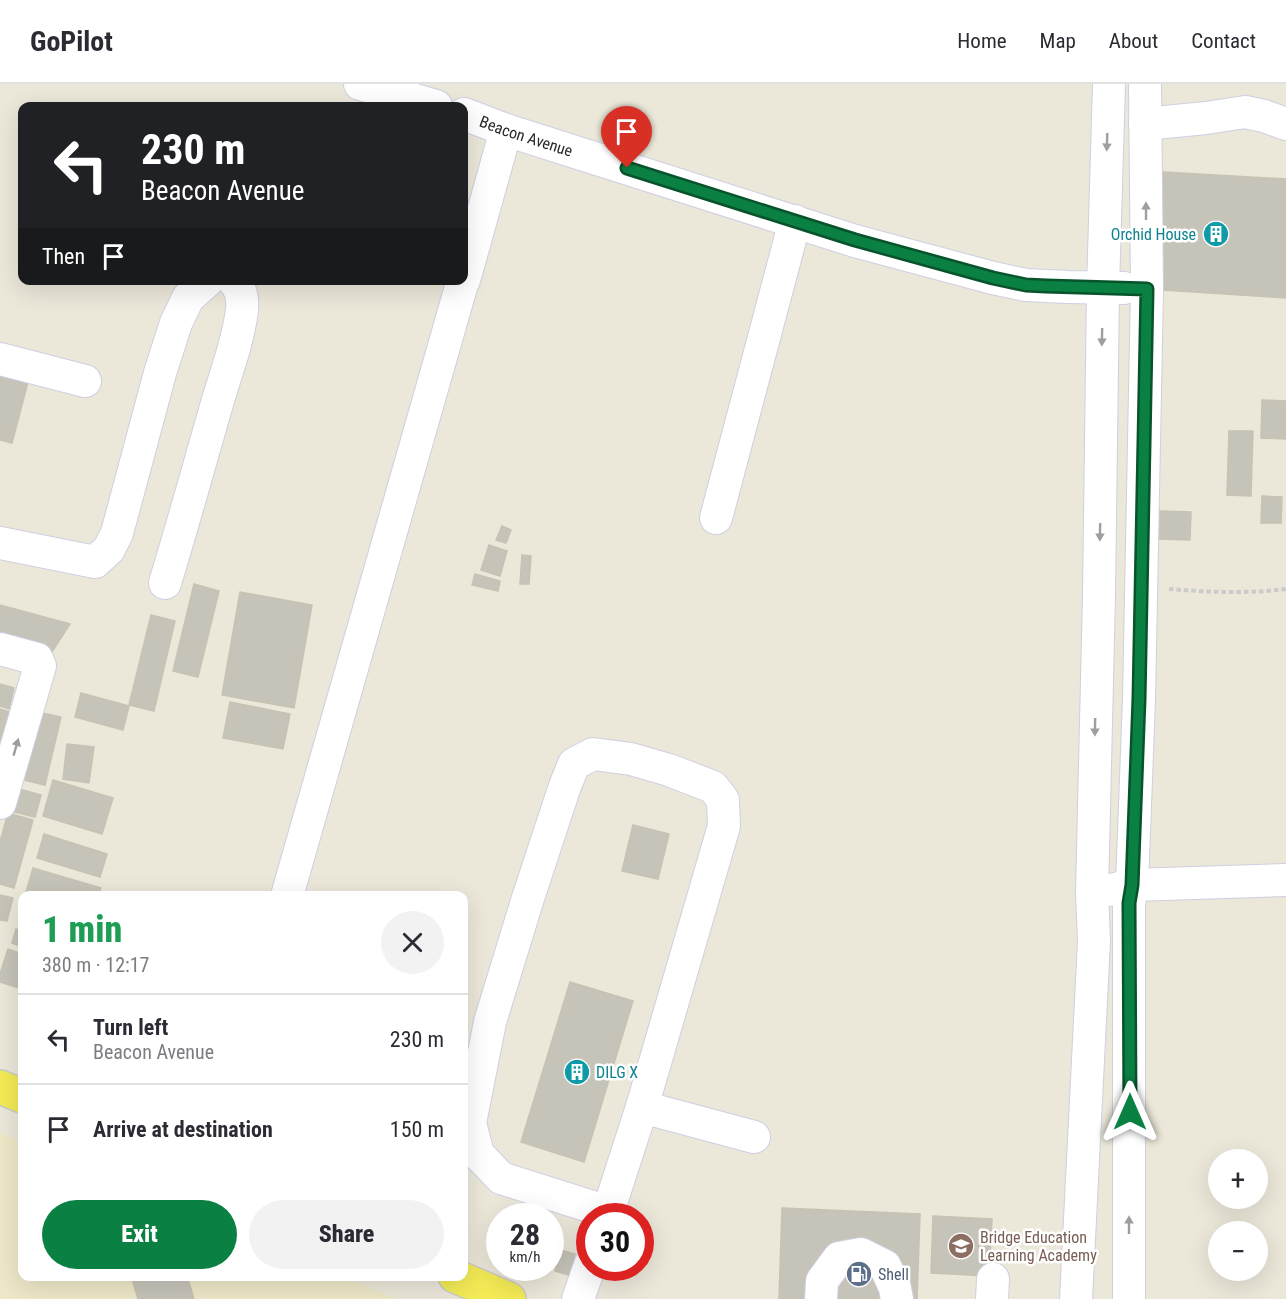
<!DOCTYPE html>
<meta charset="utf-8">
<style>
body{margin:0;font-family:"Roboto Condensed",sans-serif;background:#f2f2f3;color:#2b2b33;height:100vh;display:flex;flex-direction:column;font-size:22px;white-space:nowrap}
*{box-sizing:border-box;margin:0}
p{font-size:20px;color:#7c7c81}
.icon{flex:none;width:33px;height:33px;fill:none;stroke:currentColor;stroke-width:2;stroke-linecap:round;stroke-linejoin:round}
.map{position:relative;flex:1;overflow:hidden}
.sheet{position:absolute;left:18px;top:807px;width:450px;height:390px;display:flex;flex-direction:column;background:#fff;border-radius:12px;box-shadow:0 6px 24px #0002}
.sheet>*{flex:none}
.banner{position:absolute;left:18px;top:18px;width:450px;height:183px;border-radius:12px;box-shadow:0 6px 24px #0002;background:#202124;color:#fff;overflow:hidden}
.fabs{position:absolute;left:1208px;top:1065px;display:grid;gap:12px}
.fabs a{display:grid;place-items:center;width:60px;height:60px;border-radius:50%;background:#fff;box-shadow:0 6px 24px #0002;font-size:30px}
.speed{position:absolute;left:486px;top:1119px;display:flex;gap:12px;font-size:30px;font-weight:700;text-align:center}
.speed>*{display:grid;place-content:center;width:78px;height:78px;border-radius:50%;background:#fff;box-shadow:0 6px 24px #0002;line-height:1}
.speed small{font-size:15px;font-weight:400}
.speed .limit{border:9px solid #d22;background:#fff;color:#111}
.pin{position:absolute;display:grid;place-items:center;width:51px;height:51px;color:#fff;margin:-62px -26px;border-radius:50% 50% 50% 0;rotate:-45deg;box-shadow:0 0 6px #0007}
.pin .icon{rotate:45deg}
.me{position:absolute;width:66px;margin:-33px;rotate:0deg;stroke-linejoin:round;filter:drop-shadow(0 0 4px #0008)}
.turn{display:flex;align-items:center;gap:21px;height:126px;padding:0 24px;font-size:27px}
.turn .icon{width:78px;height:78px;stroke-width:2.5}
.turn b{display:block;font-size:42px;line-height:51px}
.then{display:flex;align-items:center;height:57px;padding:0 24px;background:#0003;gap:12px;font-size:22px}
.round{display:grid;place-items:center;flex:none;width:63px;height:63px;border-radius:32px;background:#f2f2f3}
.head{display:flex;align-items:center;justify-content:space-between;height:102px;padding:0 24px}
h1{font-size:36px;font-weight:800;line-height:45px;color:#1e9e55}
.button{display:flex;gap:12px;margin-top:auto;padding:12px 24px}
.button a{flex:1;height:69px;border-radius:36px;background:#0b8043;color:#fff;font-size:24px;font-weight:800;line-height:69px;text-align:center}
.button a+a{background:#f2f2f3;color:#2b2b33}
ul{padding:0;list-style:none}
li{display:flex;align-items:center;gap:18px;height:90px;padding:0 24px;border-top:2px solid #e1e1e2}
li div{flex:1}
li b{display:block;font-size:22px}
li em{font-style:normal}
header{display:flex;align-items:center;gap:36px;box-sizing:border-box;height:84px;padding:0 30px;background:#fff;border-bottom:2px solid #e1e1e2}
header strong{font-size:28px}
nav{display:flex;gap:33px;margin-inline-start:auto;font-size:21px}
.map>svg:first-child{display:block}
.education{fill:#eee8c8}
.building{fill:#c6c3b9;stroke:#c6c3b3;stroke-width:1.5}
.lines{fill:none;stroke-linecap:round;stroke-linejoin:round}
.minor-casing{stroke:#cfcfe2;stroke-width:34}
.major-casing{stroke:#cbcbcb;stroke-width:36}
.path{stroke:#cbcbcb;stroke-width:4;stroke-dasharray:4.5 3;stroke-linecap:butt}
.minor{stroke:#fff;stroke-width:32}
.major{stroke:#f3ea56;stroke-width:33}
.oneway{fill:#9e9e9e}
.route-casing{stroke:#07532c;stroke-width:15}
.route{stroke:#0b8043;stroke-width:10}
.labels{text-anchor:middle;dominant-baseline:central;stroke-width:5;stroke-linejoin:round;paint-order:stroke}
.street-label{font-size:16px;fill:#282828;stroke:#fff}
.culture-label{font-size:16px;fill:#0d838f;stroke:#fff;text-anchor:end}
.education-label{font-size:16px;fill:#785e54;stroke:#fff;text-anchor:start}
.service-label{font-size:16px;fill:#4e5e75;stroke:#fff;text-anchor:start}
</style>
<header>
<strong>GoPilot</strong>
<nav><a>Home</a><a>Map</a><a>About</a><a>Contact</a></nav>
</header>
<div class="map">
<svg width="1286" height="1215" viewBox="0 0 1286 1215">
<rect width="100%" height="100%" fill="#ebe7d9"/>
<path class="education" d="M0 1048 22 1058V1192L343 1193 397 1215H0Z"/>
<g class="building">
<path d="M1146 87 1286 95V214L1147 205Z"/>
<path d="M0 291 28 298 12 359 0 356Z"/>
<path d="M1262 316 1286 317V355L1261 354Z"/>
<path d="M1229 347H1253L1251 412 1227 411Z"/>
<path d="M1262 412 1282 413 1281 439H1261Z"/>
<path d="M1158 427 1191 428 1190 456 1157 455Z"/>
<path d="M502 442 511 446 506 459 496 456Z"/>
<path d="M489 461 507 467 500 492 481 486Z"/>
<path d="M522 471 531 472 529 500H520Z"/>
<path d="M475 490 500 497 498 507 472 501Z"/>
<path d="M194 500 219 507 198 593 173 587Z"/>
<path d="M240 508 312 521 294 624 222 611Z"/>
<path d="M0 521 70 540 52 568 0 554Z"/>
<path d="M151 531 175 537 154 627 129 621Z"/>
<path d="M0 600 14 604 9 625 0 622Z"/>
<path d="M81 609 129 622 123 646 75 633Z"/>
<path d="M230 618 290 630 283 665 223 654Z"/>
<path d="M0 625 9 628 0 657Z"/>
<path d="M33 627 61 633 45 701 19 695Z"/>
<path d="M67 660 94 663 89 699 63 695Z"/>
<path d="M53 696 113 714 102 750 43 732Z"/>
<path d="M12 703 41 711 35 733 6 726Z"/>
<path d="M8 729 33 736 14 804 0 800V758Z"/>
<path d="M633 741 669 750 658 795 622 787Z"/>
<path d="M44 750 107 770 100 793 37 774Z"/>
<path d="M33 784 101 804 98 812H25Z"/>
<path d="M0 811 13 814 7 837 0 836Z"/>
<path d="M16 845 22 847V863L12 859Z"/>
<path d="M8 865 22 870V905L0 898V890Z"/>
<path d="M570 898 633 917 584 1078 521 1058Z"/>
<path d="M782 1124 920 1130 917 1215H779Z"/>
<path d="M933 1132 992 1135 989 1192 931 1189Z"/>
<path d="M561 1166 575 1170 569 1191 555 1187Z"/>
<path d="M131 1192H187L194 1215H138Z"/>
</g>
<g class="lines">
<g class="minor-casing">
<g id="minor">
<path d="M360 0 436 22"/>
<path id="s1" d="M464 30 506 46 855 157 993 194 1026 201 1067 203 1124 204"/>
<path d="M1145 40 1206 34 1245 28 1264 32 1286 40"/>
<path d="M464 196 506 46"/>
<path d="M0 275 85 297"/>
<path d="M716 434 795 137"/>
<path d="M0 459 95 478 109 465 117 449 160 289 176 239 188 214 208 196"/>
<path d="M165 499C183 440 199 382 216 323 225 291 238 259 242 226 243 215 241 204 233 196"/>
<path d="M0 565 37 575 40 582 0 719"/>
<path d="M1110 806 1132 801 1286 796"/>
<path d="M287 812 463 196"/>
<path d="M642 1023 754 1053"/>
<path d="M607 1132 608 1128 642 1023 724 742 723 716 713 703 669 686 631 675 593 670 574 680 565 702 528 814 490 938 470 1039 478 1070 501 1094 608 1128"/>
<path d="M578 1215 590 1181"/>
<path d="M821 1215 822 1197 839 1174 861 1170 885 1182 895 1204 897 1215"/>
<path d="M992 1215 993 1195"/>
<path d="M1076 1215 1094 857 1092 809 1099 511 1103 204 1109 0"/>
<path d="M1129 1215V819L1132 801 1139 615 1147 205 1145 0"/>
</g>
</g>
<g class="major-casing">
<g id="major">
<path d="M0 1003 22 1012"/>
<path d="M455 1192 509 1215"/>
</g>
</g>
<path class="path" d="M1169 505C1207 508 1248 510 1286 505"/>
<use href="#minor" class="minor"/>
<use href="#major" class="major"/>
</g>
<defs><path id="oneway-solid" d="M-6-.8H1V-3.2L6.5 0L1 3.2V.8H-6Z" transform="scale(1.5)"/></defs>
<g class="oneway">
<use href="#oneway-solid" transform="translate(1107 58) rotate(92)"/>
<use href="#oneway-solid" transform="translate(1146 127) rotate(-90)"/>
<use href="#oneway-solid" transform="translate(1102 253) rotate(91)"/>
<use href="#oneway-solid" transform="translate(1100 448) rotate(91)"/>
<use href="#oneway-solid" transform="translate(1095 643) rotate(91)"/>
<use href="#oneway-solid" transform="translate(16 663) rotate(-74)"/>
<use href="#oneway-solid" transform="translate(1129 1141) rotate(-90)"/>
</g>
<g class="lines">
<g class="route-casing">
<path id="route" d="M627 84 855 156 993 194 1026 201 1046 202 1147 205 1139 615 1132 801 1129 819 1130 1028"/>
</g>
<use href="#route" class="route"/>
</g>
<defs>
<g id="building-disc" transform="scale(1.35)"><circle r="9.5" fill="#0f9aa8" stroke="#fff"/><path d="M-4-6H4V6H1V3H-1V6H-4ZM-2.5-4.3h1.7v1.8h-1.7ZM.8-4.3h1.7v1.8H.8ZM-2.5-1h1.7V.8h-1.7ZM.8-1h1.7V.8H.8Z" fill="#fff"/></g>
<g id="school-disc" transform="scale(1.35)"><circle r="9.5" fill="#8d6e63" stroke="#fff"/><path d="M0-5L7-2L0 1L-7-2ZM-4 1L0 2.5L4 1V4Q0 6-4 4Z" fill="#fff"/></g>
<g id="fuel-disc" transform="scale(1.35)"><circle r="9.5" fill="#5c6f8a" stroke="#fff"/><path d="M-5.5-6h7V0h2V4h1.3V-2.5L3-4.5l.8-.8L6-3V5H2.5V1h-1V6h-7ZM-4.2-4.7v3.2H.2V-4.7Z" fill="#fff"/></g>
</defs>
<g fill-rule="evenodd">
<use href="#building-disc" x="1216" y="150"/>
<use href="#building-disc" x="577" y="988"/>
<use href="#school-disc" x="961" y="1162"/>
<use href="#fuel-disc" x="859" y="1190"/>
</g>
<g class="labels">
<g class="street-label">
<text stroke="none"><textPath href="#s1" startOffset="66">Beacon Avenue</textPath></text>
</g>
<g class="culture-label">
<text x="1196" y="150">Orchid House</text>
<text x="596" y="988" text-anchor="start">DILG X</text>
</g>
<g class="education-label">
<text x="980" y="1153">Bridge Education<tspan x="980" dy="18">Learning Academy</tspan></text>
</g>
<g class="service-label">
<text x="878" y="1190">Shell</text>
</g>
</g>
</svg>
<div class="fabs">
<a>+</a>
<a>−</a>
</div>
<div class="speed"><div>28<small>km/h</small></div><div class="limit">30</div></div>
<div class="pin" style="left:627px;top:84px;background:#d93025"><svg class="icon" aria-label="arrive" viewBox="0 0 24 24"><path d="M6 21V4h12l-3 4 3 4H6"/></svg></div>
<svg class="me" style="left:1130px;top:1028px" viewBox="-20 -20 40 40"><path d="M0-17L14 15 0 8-14 15z" fill="#0b8043" stroke="#fff" stroke-width="4"/></svg>
<div class="banner">
<div class="turn"><svg class="icon" aria-label="left" viewBox="0 0 24 24"><path d="M17 20v-9H6M10 6l-5 5 5 5"/></svg><div><b>230 m</b>Beacon Avenue</div></div>
<div class="then">Then<svg class="icon" aria-label="arrive" viewBox="0 0 24 24"><path d="M6 21V4h12l-3 4 3 4H6"/></svg></div>
</div>
<section class="sheet">
<div class="head"><div><h1>1 min</h1><p>380 m · 12:17</p></div><a class="round"><svg class="icon" aria-label="close" viewBox="0 0 24 24"><path d="M6 6l12 12M18 6L6 18"/></svg></a></div>
<ul>
<li><svg class="icon" aria-label="left" viewBox="0 0 24 24"><path d="M17 20v-9H6M10 6l-5 5 5 5"/></svg><div><b>Turn left</b><p>Beacon Avenue</p></div><em>230 m</em></li>
<li><svg class="icon" aria-label="arrive" viewBox="0 0 24 24"><path d="M6 21V4h12l-3 4 3 4H6"/></svg><div><b>Arrive at destination</b></div><em>150 m</em></li>
</ul>
<div class="button"><a>Exit</a><a>Share</a></div>
</section>
</div>
